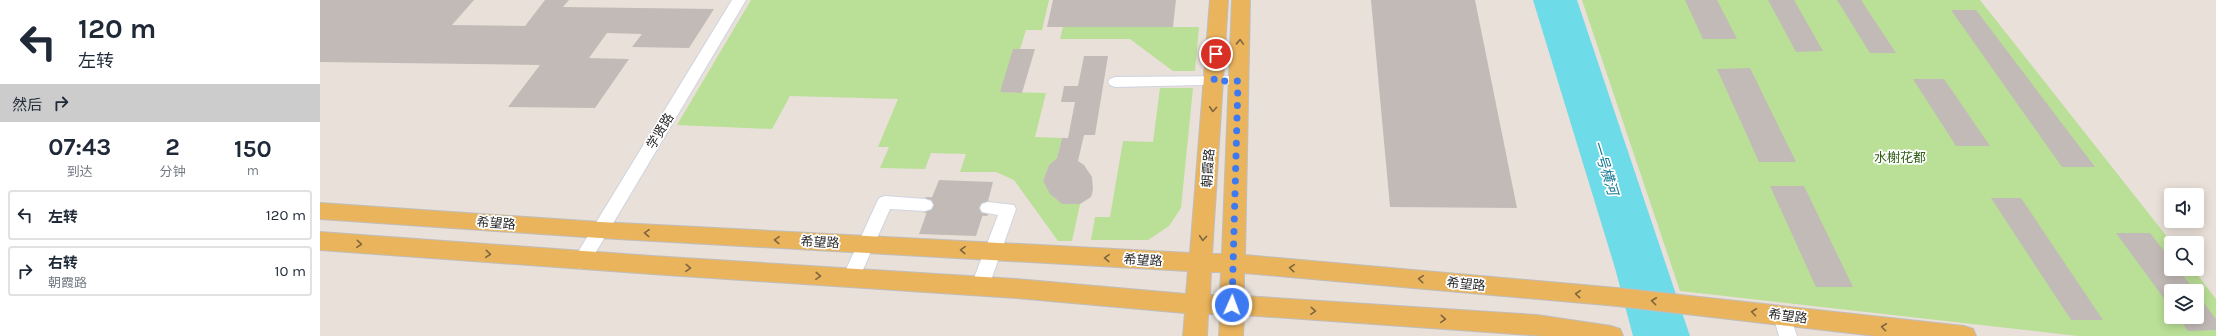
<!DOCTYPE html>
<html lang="zh">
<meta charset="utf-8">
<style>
body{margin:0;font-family:Karla,"Noto Sans SC",sans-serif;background:#f6f6f7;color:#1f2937;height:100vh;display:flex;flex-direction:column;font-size:15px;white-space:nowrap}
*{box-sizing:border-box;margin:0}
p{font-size:13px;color:#747a83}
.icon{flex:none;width:22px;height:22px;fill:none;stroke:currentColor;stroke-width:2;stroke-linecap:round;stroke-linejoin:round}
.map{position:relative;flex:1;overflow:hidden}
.drawer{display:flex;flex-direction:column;background:#fff;width:320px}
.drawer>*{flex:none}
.hud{background:#fff;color:#1f2937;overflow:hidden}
.buttons{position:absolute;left:1844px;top:188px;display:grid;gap:8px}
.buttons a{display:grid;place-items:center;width:40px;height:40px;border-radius:4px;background:#fff;box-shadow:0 2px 10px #0003;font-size:20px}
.pin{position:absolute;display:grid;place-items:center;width:34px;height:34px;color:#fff;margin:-17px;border:2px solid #fff;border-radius:50%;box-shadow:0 1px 4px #0007}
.me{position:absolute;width:44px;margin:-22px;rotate:2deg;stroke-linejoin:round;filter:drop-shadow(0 0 3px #0008)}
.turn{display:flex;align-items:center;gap:14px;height:84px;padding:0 12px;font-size:18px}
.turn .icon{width:52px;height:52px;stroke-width:2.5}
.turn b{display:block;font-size:28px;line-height:34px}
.then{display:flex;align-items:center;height:38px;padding:0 12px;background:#0003;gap:8px;font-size:15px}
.eta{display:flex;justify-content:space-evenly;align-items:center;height:68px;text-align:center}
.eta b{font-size:24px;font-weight:700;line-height:28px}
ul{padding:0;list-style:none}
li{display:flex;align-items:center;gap:12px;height:50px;margin:0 8px 6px;padding:0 4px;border:2px solid #e0e1e3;border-radius:4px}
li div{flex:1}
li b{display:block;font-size:15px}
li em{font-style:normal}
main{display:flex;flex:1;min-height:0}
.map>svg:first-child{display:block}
.green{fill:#badf97;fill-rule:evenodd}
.water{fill:#6edbe9}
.building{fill:#c2bab6}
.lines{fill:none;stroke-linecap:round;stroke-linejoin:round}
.minor-tunnel{stroke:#c2bbb5;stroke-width:16;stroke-dasharray:16 8;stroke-linecap:butt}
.minor-casing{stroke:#ced4e0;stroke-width:2}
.major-casing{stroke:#bebebe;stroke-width:2}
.minor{fill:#fff;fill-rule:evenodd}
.major{fill:#eab45d;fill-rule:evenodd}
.oneway{stroke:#7f663f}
.route{stroke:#3d7af2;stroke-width:7;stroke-dasharray:0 12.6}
.labels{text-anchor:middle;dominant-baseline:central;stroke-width:3.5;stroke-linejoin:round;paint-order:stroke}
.street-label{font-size:13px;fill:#272727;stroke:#fff}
.park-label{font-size:13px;fill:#34601c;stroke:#fff}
.water-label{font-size:14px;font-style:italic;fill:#127890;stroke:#fff}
</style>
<main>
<section class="drawer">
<div class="hud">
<div class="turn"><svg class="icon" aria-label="left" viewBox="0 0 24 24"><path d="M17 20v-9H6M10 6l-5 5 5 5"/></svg><div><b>120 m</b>左转</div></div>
<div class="then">然后<svg class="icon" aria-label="right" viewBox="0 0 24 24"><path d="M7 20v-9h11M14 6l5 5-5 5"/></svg></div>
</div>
<div class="eta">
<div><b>07:43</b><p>到达</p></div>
<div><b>2</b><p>分钟</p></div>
<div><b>150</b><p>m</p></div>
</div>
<ul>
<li><svg class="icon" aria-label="left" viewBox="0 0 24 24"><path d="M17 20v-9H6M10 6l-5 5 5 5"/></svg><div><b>左转</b></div><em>120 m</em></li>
<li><svg class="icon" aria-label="right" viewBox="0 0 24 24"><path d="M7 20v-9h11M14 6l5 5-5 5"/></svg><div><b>右转</b><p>朝霞路</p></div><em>10 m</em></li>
</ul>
</section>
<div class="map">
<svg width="1896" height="336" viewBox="0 0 1896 336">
<rect width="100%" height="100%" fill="#e9e0d9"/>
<g class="green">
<path d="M431 0H729L722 30H706L700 49 680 92 726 93 715 137 742 138 737 158 729 165 723 181C733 200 738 204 760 204L752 241H738L694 180 676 172H640L646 154 611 153 605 169 560 168 569 147H558L578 99 470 96 452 129 357 125Z"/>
<path d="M1262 0H1660L1852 243 1851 269H1873L1896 299V336H1758L1360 291ZM1851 291H1877V317H1851Z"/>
<path d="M743 27H879L875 71H853L810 39H740Z"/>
<path d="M840 88H873L861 208 849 226 828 240H771L775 217H790L803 141 833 142Z"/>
</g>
<path class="water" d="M1213 0H1257L1370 336H1313L1295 268Z"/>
<g class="building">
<path d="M0 0H154L132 25 205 26 225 0H249L243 7 394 9 369 48 312 47 322 34 287 33 269 58 309 59 275 108 188 107 220 65 0 62Z"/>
<path d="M733 0H856L853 27H727Z"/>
<path d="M1051 0H1155L1197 208 1070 207Z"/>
<path d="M1365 0H1397L1417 39H1383Z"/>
<path d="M1448 0H1474L1503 51 1476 52Z"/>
<path d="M1517 0H1541L1576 53H1550Z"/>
<path d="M1631 10H1656L1775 167H1742Z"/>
<path d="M693 49H715L702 93 680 92Z"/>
<path d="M764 56H788L775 135H764L758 161 764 165 772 177 773 190 771 197 760 204H742L730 194 723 181 729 165 737 158 742 138H748L755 102H741L744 86H758Z"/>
<path d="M1430 68 1476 162H1439L1397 69Z"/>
<path d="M1593 79H1624L1670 146H1636Z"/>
<path d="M619 180 673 182 668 201 662 203 659 207 661 213 663 214 656 236 599 234 607 212 611 210 614 206 611 200Z"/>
<path d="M1450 186H1484L1533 287H1496Z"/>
<path d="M1671 198H1701L1783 320H1751Z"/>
<path d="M1796 233H1830L1851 260V269H1858L1875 291H1851V308Z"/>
<path d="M1877 294 1896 319V330L1868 331 1858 317H1877Z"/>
</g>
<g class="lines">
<path class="minor-tunnel" d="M605 205 668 208"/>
<g class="minor-casing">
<g id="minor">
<path d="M412 0H426L267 267 261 269 255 267 252 262 255 257Z"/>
<path d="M918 76 923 78 925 81 923 84 795 87 790 85 788 82 790 79 795 77Z"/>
<path d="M565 196 605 199 611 201 613 205 611 209 605 211 570 209 537 283 531 285 525 283 522 278 557 202 559 198Z"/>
<path d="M668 202 694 205 696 209 669 286 666 291 660 293 654 291 651 286 678 215 662 212 660 208 662 204Z"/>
<path d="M1462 308 1468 310 1477 336H1459L1453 315 1456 310Z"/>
</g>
</g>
<g class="major-casing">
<path id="major" d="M890 0H908L892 254H902L912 0H930L925 255 1297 288 1644 326 1653 329 1656 336H1556L1297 306 924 273V296L1217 315 1291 326 1300 329 1303 336H1224L924 315 923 336H899L900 314H888L887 336H863L865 313 696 298 332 274 0 250V232L332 256 696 279 866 294 868 271 280 238 0 219V203L280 222 870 253ZM891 272H901L900 295H890Z"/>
</g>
<use href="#minor" class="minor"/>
<use href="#major" class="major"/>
</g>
<defs><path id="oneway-chevron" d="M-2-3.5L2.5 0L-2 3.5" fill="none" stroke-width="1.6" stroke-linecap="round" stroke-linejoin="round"/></defs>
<g class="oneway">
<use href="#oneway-chevron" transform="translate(920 42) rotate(-88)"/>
<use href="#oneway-chevron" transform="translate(893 109) rotate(94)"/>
<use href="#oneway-chevron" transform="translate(327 233) rotate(-177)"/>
<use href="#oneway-chevron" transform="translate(883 238) rotate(94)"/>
<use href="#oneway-chevron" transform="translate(457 240) rotate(-177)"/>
<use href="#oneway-chevron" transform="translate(39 244) rotate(5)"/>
<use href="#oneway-chevron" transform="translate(643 250) rotate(-177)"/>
<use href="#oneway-chevron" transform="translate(168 254) rotate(5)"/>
<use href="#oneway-chevron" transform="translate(787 258) rotate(-177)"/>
<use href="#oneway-chevron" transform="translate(368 268) rotate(3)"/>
<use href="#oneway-chevron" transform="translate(972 268) rotate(-175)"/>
<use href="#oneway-chevron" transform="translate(498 276) rotate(3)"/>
<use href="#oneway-chevron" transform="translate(1101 279) rotate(-175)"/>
<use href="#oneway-chevron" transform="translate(1258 294) rotate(-175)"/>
<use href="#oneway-chevron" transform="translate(1334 301) rotate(-174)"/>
<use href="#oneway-chevron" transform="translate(993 311) rotate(4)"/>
<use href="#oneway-chevron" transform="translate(1434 312) rotate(-173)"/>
<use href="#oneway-chevron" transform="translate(1123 319) rotate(4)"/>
<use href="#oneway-chevron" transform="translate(1564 327) rotate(-173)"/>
</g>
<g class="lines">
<path class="route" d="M896 54 894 81H918L912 305"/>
</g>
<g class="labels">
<g class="street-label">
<text transform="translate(340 131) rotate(-59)">学贤路</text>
<text transform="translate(888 168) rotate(-86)">朝霞路</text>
<text transform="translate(176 223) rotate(4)">希望路</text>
<text transform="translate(500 242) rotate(3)">希望路</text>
<text transform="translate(823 260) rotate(3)">希望路</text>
<text transform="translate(1146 284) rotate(5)">希望路</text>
<text transform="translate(1468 316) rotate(7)">希望路</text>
</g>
<g class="park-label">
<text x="1580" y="157">水榭花都</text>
</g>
<g class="water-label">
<text transform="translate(1285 168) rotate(73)">一号横河</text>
</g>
</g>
</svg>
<div class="buttons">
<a><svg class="icon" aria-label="sound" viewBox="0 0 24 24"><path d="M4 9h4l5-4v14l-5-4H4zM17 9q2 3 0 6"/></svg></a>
<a><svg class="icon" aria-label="search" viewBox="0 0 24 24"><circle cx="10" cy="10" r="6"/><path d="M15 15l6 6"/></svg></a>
<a><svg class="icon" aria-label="layers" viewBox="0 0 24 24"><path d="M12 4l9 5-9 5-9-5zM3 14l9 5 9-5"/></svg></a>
</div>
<div class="pin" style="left:896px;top:54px;background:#d93025"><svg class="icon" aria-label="arrive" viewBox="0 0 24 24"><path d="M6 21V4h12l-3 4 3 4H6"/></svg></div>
<svg class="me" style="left:912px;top:305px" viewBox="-20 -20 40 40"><circle r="17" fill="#3d7af2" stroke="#fff" stroke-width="3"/><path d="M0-11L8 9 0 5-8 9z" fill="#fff"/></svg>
</div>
</main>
